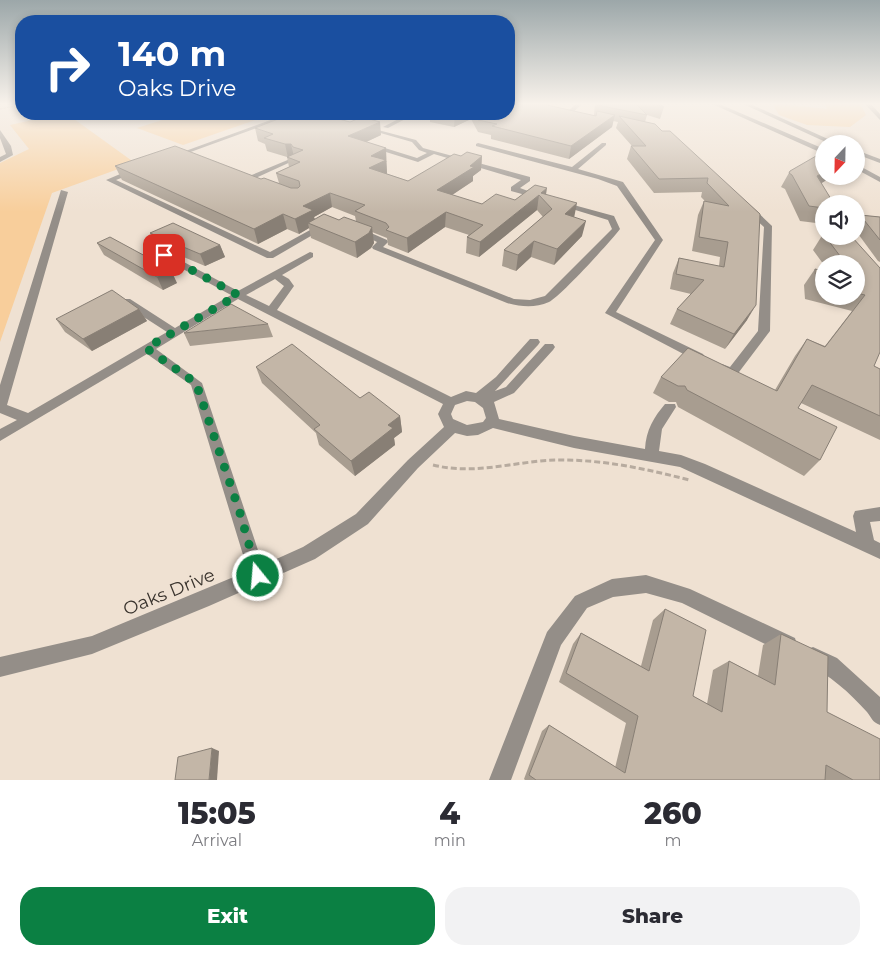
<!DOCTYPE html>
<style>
body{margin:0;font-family:Montserrat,sans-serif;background:#f2f2f3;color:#2b2b33;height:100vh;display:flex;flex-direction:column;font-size:19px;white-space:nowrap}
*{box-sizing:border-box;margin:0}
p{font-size:16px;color:#7c7c81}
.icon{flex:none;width:28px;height:28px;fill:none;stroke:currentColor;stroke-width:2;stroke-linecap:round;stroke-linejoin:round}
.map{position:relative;height:780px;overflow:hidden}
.drawer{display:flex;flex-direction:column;background:#fff;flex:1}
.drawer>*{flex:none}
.banner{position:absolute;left:15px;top:15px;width:500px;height:105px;border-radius:20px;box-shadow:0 2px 8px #0003;background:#1a4fa0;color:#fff;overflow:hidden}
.needle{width:32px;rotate:202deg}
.tools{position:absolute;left:815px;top:135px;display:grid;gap:10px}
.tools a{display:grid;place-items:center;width:50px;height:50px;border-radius:50%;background:#fff;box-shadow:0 2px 8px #0003;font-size:25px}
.pin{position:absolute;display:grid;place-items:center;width:42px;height:42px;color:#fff;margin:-21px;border-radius:10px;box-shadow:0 2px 8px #0006}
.me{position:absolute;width:55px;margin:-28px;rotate:343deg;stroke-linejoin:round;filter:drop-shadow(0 0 4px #0008)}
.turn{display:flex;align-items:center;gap:18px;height:105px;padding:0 20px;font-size:22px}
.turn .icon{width:65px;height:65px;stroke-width:2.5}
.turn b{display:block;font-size:35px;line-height:42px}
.eta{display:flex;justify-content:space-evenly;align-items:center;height:85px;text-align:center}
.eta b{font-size:30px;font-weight:800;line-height:35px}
.primary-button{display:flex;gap:10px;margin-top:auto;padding:10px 20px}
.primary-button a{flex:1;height:58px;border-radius:20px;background:#0b8043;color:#fff;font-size:20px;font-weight:800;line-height:58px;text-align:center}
.primary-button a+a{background:#f2f2f3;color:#2b2b33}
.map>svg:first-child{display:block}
.green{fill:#f8ce9b}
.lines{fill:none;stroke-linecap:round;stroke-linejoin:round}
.path-far1{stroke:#b7ab9f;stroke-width:1;stroke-dasharray:2.5 1;stroke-linecap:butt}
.path{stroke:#b7ab9f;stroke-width:3;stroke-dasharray:6 3;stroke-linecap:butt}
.minor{fill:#948e88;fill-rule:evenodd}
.wall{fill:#a89d90;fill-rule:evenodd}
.shaded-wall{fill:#887f75}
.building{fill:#c3b6a7;stroke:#887f75}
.route{stroke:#0b8043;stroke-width:9;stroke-dasharray:0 16.2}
.labels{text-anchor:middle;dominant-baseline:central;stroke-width:4;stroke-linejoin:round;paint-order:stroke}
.near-street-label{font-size:18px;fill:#39332d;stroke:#efe1d2}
</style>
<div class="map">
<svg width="880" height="780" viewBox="0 0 880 780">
<rect width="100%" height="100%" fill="#efe1d2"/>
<g class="green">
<path d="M772 103 827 109 825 103H860L866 115 850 127 807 125 779 115Z"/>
<path d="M60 114H67L135 163 52 193 0 342V163L29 149 10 125Z"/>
<path d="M181 114H254L264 117 183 145 137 128Z"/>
</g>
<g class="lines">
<path class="path-far1" d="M0 109 21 105"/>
<path class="path" d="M433 465C477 476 517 460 561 460 605 460 647 469 689 480"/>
<g class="minor">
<path d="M577 103H583L569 116H565V114Z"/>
<path d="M710 103H717L824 149V154Z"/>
<path d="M741 103H748L839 144H830Z"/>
<path d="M864 103H870L880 114V120Z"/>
<path d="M287 114H295L174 158 169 157Z"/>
<path d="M408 114H415L388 128 383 127Z"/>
<path d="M363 126 416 140 423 148 530 177V181L520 188 544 197 540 199 511 191V187L521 180 434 154 418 162 370 147 369 146 372 144 417 158 427 153 419 150 412 142 363 128Z"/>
<path d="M0 130 11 146 13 155 0 162V157L6 154 0 138Z"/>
<path d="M478 143 572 167 602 143H606V145L578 169 623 182 663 240 616 312 703 354 705 357 703 360H695L605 313 655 240 617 186 598 179 476 146V144Z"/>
<path d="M856 150 880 159V163L856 154Z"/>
<path d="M290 159 295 160 249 181 242 179Z"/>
<path d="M856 164 880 177V182L856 169Z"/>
<path d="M132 169 139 171 116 180 270 252 321 224 328 226 273 258H267L106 180Z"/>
<path d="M61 190 68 192 7 405 28 413 167 332 122 303 121 301 122 299H130L175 328 231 295 146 249V245H152L238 291 310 252 313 253V257L282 275 289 279 294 286 277 310 451 397 466 391 476 393 496 377 530 339H538L540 342 538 345 495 391 506 387 545 344H553L555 347 553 350 514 393 494 402 499 419 574 436 645 449C646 430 654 417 665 404H675L676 407 662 429 659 451 681 455 705 464 856 532 853 516 855 511 880 507V521L870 522 874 540 880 543V559L680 467 574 448 493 428 478 435 467 436 455 433 418 468 368 524 315 559 209 606 92 654 0 677V657L92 636 248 571 191 385 147 354 0 441V429L17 420 0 413V385ZM275 279 284 286 269 306 246 295ZM238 299 443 404 438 414 444 427 408 460 356 514 303 547 263 565 202 383 156 349ZM467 401 475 402 483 408 486 418 483 422 467 425 453 419 451 414 455 405Z"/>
<path d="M559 201 614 216 620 229C611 241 560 297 549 302 535 308 522 307 507 303L373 249 372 247 377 242 355 231 362 229 387 240 388 242 383 247 514 299 530 300 545 296 612 229 608 220 559 205Z"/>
<path d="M744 205H750L772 226 770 331 736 376 732 377 718 371 716 368 722 364 730 367 758 331 764 227 744 209Z"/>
<path d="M646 575 690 589 795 638 797 645 795 652 788 654 781 652 682 603 646 593 613 597 587 608 561 645 511 780H489L547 632 575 596 612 579Z"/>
<path d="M813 647 837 658 880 697V725C872 722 872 718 867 712 850 693 829 674 806 664L803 657 806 650Z"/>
</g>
</g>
<g class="wall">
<path d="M595 103H659L664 107 660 119 647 115 645 122 662 131 760 214 747 320 725 349 670 324 677 309 691 294 670 289 673 273 679 258 719 266 720 257 692 251 698 215 704 201 706 202 701 197 702 192 654 193 627 159 631 146H632L616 128 618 122 613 121 612 127 569 159 491 139V135L478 132 471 119 454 127 430 122V114H509L594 115Z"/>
<path d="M255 128 381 135 366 142 387 162H386L387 174 408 181 461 156H482L481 170 473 176V181L452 195 482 204 515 200 535 185 574 217 582 236 554 265 531 257 516 271 502 266 504 250 543 217 537 210 479 257 466 253 467 237 469 235 445 227 408 253 388 245 387 238 372 232 374 243 371 248 357 258 311 238 309 228 299 234 287 229 258 244 122 180 115 166 261 179 279 183 276 173 289 167 287 157 267 151 265 144 258 141ZM332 207 355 216 356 221 315 219 314 217Z"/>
<path d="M790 171 824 176H833L821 183 824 204V224L800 221 785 189 781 187Z"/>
<path d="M860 215 880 217V262L878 261 856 231V221Z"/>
<path d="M150 233 220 245 225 257 205 266 155 245Z"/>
<path d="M823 234H824V236H847L880 268 874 366 880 369V440L801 403 798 408 820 460 804 476 678 407 676 402H669L653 393 661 377 775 390 795 356 807 339 825 346 852 311 805 299 804 285 815 269 824 271V296H856V264H824V265L813 250Z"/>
<path d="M97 243 177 283 163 290 104 255Z"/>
<path d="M139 309 147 321 92 351 65 332 56 319Z"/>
<path d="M268 324 273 337 190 346 184 333Z"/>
<path d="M256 367 360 398 400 416 402 432 394 438 395 445 355 476 319 445 316 433 262 383Z"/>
<path d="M665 609 693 696 707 704 713 670 729 661 758 676 763 645 781 634 827 712 880 780H525L524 779 542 731 549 725 615 768 626 723 559 682 573 644 581 633 641 666 653 620Z"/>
</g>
<g class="shaded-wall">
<path d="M457 114H471V119L454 127 455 115Z"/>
<path d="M615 115 612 127 569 159 571 146Z"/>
<path d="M380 122 381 135 349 150 348 136Z"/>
<path d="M285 144H291L294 157 288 158Z"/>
<path d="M386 148 387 174 369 168 371 156Z"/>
<path d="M482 156 481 170 473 176V181L437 205V190L470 166Z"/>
<path d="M824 172V176H833L809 191 817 176Z"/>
<path d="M547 188 545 201 541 193Z"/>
<path d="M330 193 332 207 314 217 316 225 308 223 309 228 299 234 295 219 303 206Z"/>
<path d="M539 195 537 210 479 257 480 242Z"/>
<path d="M577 203 574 218 565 214Z"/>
<path d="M446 212 445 227 408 253 407 238Z"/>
<path d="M283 214 287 229 258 244 254 229Z"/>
<path d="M586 221 582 236 554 265 557 249Z"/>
<path d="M372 227 374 243 371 248 357 258 355 242Z"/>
<path d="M534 241 531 257 516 271 518 255Z"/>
<path d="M220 245 225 257 205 266 200 254Z"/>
<path d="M171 270 177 283 163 290 157 277Z"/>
<path d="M756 305 747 320 725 349 734 334Z"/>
<path d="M139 309 147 321 92 351 83 339Z"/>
<path d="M400 416 402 432 394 438 395 445 355 476 351 461 388 425Z"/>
<path d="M212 748 219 751 217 780H209Z"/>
</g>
<g class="building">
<path d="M509 103H538L596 116 597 111 615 115 571 146 492 126 497 124 478 120 475 114H509Z"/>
<path d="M597 103H635L647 115 597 105Z"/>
<path d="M650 103H659L664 107Z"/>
<path d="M291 114H320L350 122 362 117 380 122 348 136 386 148 371 156 386 160 369 168 408 181 454 154 461 156 467 152 482 156 470 166 474 167 437 190 482 204 496 194 515 200 535 185 547 188 541 193 577 203 565 214 586 221 557 249 534 241 518 255 504 250 552 209 539 195 480 242 467 237 483 225 446 212 407 238 386 230 389 227 386 223 355 211 365 205 330 193 303 206 313 210 295 219 283 214 254 229 115 166 175 146 261 179 264 178 291 188H298L300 186 299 181 276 173 300 162 287 157 303 150 293 147 291 144H285L264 138 273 134 255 128Z"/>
<path d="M619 116 655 124 662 131H670L760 214 756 305 734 334 677 309 704 280 676 274 679 258 724 267 728 242 699 237 704 201 729 206 707 183 708 178 659 179 631 146H646Z"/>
<path d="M823 152 824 153V172L817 176 834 204H824V208L809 206 792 175 789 173 790 171Z"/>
<path d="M324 214 339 220 344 217 372 227 369 233 355 242 308 223Z"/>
<path d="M860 215 880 217V240Z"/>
<path d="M173 223 220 245 200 254 150 233Z"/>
<path d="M825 236 852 237 880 268V352L874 366 880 369V416L812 385 798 408 837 427 820 460 687 390 685 386H678L661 377 688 348 777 391 807 339 825 347 865 295 856 293V278H857L856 276V264H846Z"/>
<path d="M110 237 171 270 157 277 97 243Z"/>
<path d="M815 269 824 271V285L816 283Z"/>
<path d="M112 290 139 309 83 339 56 319Z"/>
<path d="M231 304 268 324 184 333Z"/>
<path d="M292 344 360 398 369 392 400 416 388 425 393 428 351 461 314 429 320 425 256 367Z"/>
<path d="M665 609 706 630 693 696 722 712 729 661 775 685 781 634 828 656 827 712 880 739V780H853L826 765 825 780H536L529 775 549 725 625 773 638 716 566 673 581 633 649 671Z"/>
<path d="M212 748 209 780H175L178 757Z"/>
</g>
<linearGradient id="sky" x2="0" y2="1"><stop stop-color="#9ca7a9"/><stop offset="0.49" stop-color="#f8f2eb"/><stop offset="1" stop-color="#f8f2eb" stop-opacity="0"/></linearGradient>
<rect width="880" height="212" fill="url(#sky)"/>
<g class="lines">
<path class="route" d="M164 255 238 295 146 348 196 383 240 513 258 576"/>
</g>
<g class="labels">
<g class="near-street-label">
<text transform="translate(169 592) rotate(-22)">Oaks Drive</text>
</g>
</g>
</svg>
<div class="tools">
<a><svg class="needle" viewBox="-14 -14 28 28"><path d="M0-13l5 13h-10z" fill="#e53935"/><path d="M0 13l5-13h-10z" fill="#7c7c81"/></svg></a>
<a><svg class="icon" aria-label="sound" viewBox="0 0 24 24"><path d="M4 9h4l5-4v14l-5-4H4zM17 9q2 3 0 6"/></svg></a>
<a><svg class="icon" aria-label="layers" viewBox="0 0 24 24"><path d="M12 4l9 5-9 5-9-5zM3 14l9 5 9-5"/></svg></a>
</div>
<div class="pin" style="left:164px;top:255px;background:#d93025"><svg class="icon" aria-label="arrive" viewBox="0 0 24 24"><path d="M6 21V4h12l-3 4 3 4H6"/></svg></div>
<svg class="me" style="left:258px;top:576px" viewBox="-20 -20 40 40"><circle r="17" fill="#0b8043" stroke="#fff" stroke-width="3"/><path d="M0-11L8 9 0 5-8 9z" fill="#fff"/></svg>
<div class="banner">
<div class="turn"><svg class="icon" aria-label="right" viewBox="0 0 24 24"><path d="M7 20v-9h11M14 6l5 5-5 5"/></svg><div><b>140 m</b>Oaks Drive</div></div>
</div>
</div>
<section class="drawer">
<div class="eta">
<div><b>15:05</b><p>Arrival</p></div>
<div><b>4</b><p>min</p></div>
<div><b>260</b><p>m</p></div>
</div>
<div class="primary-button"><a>Exit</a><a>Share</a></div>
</section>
